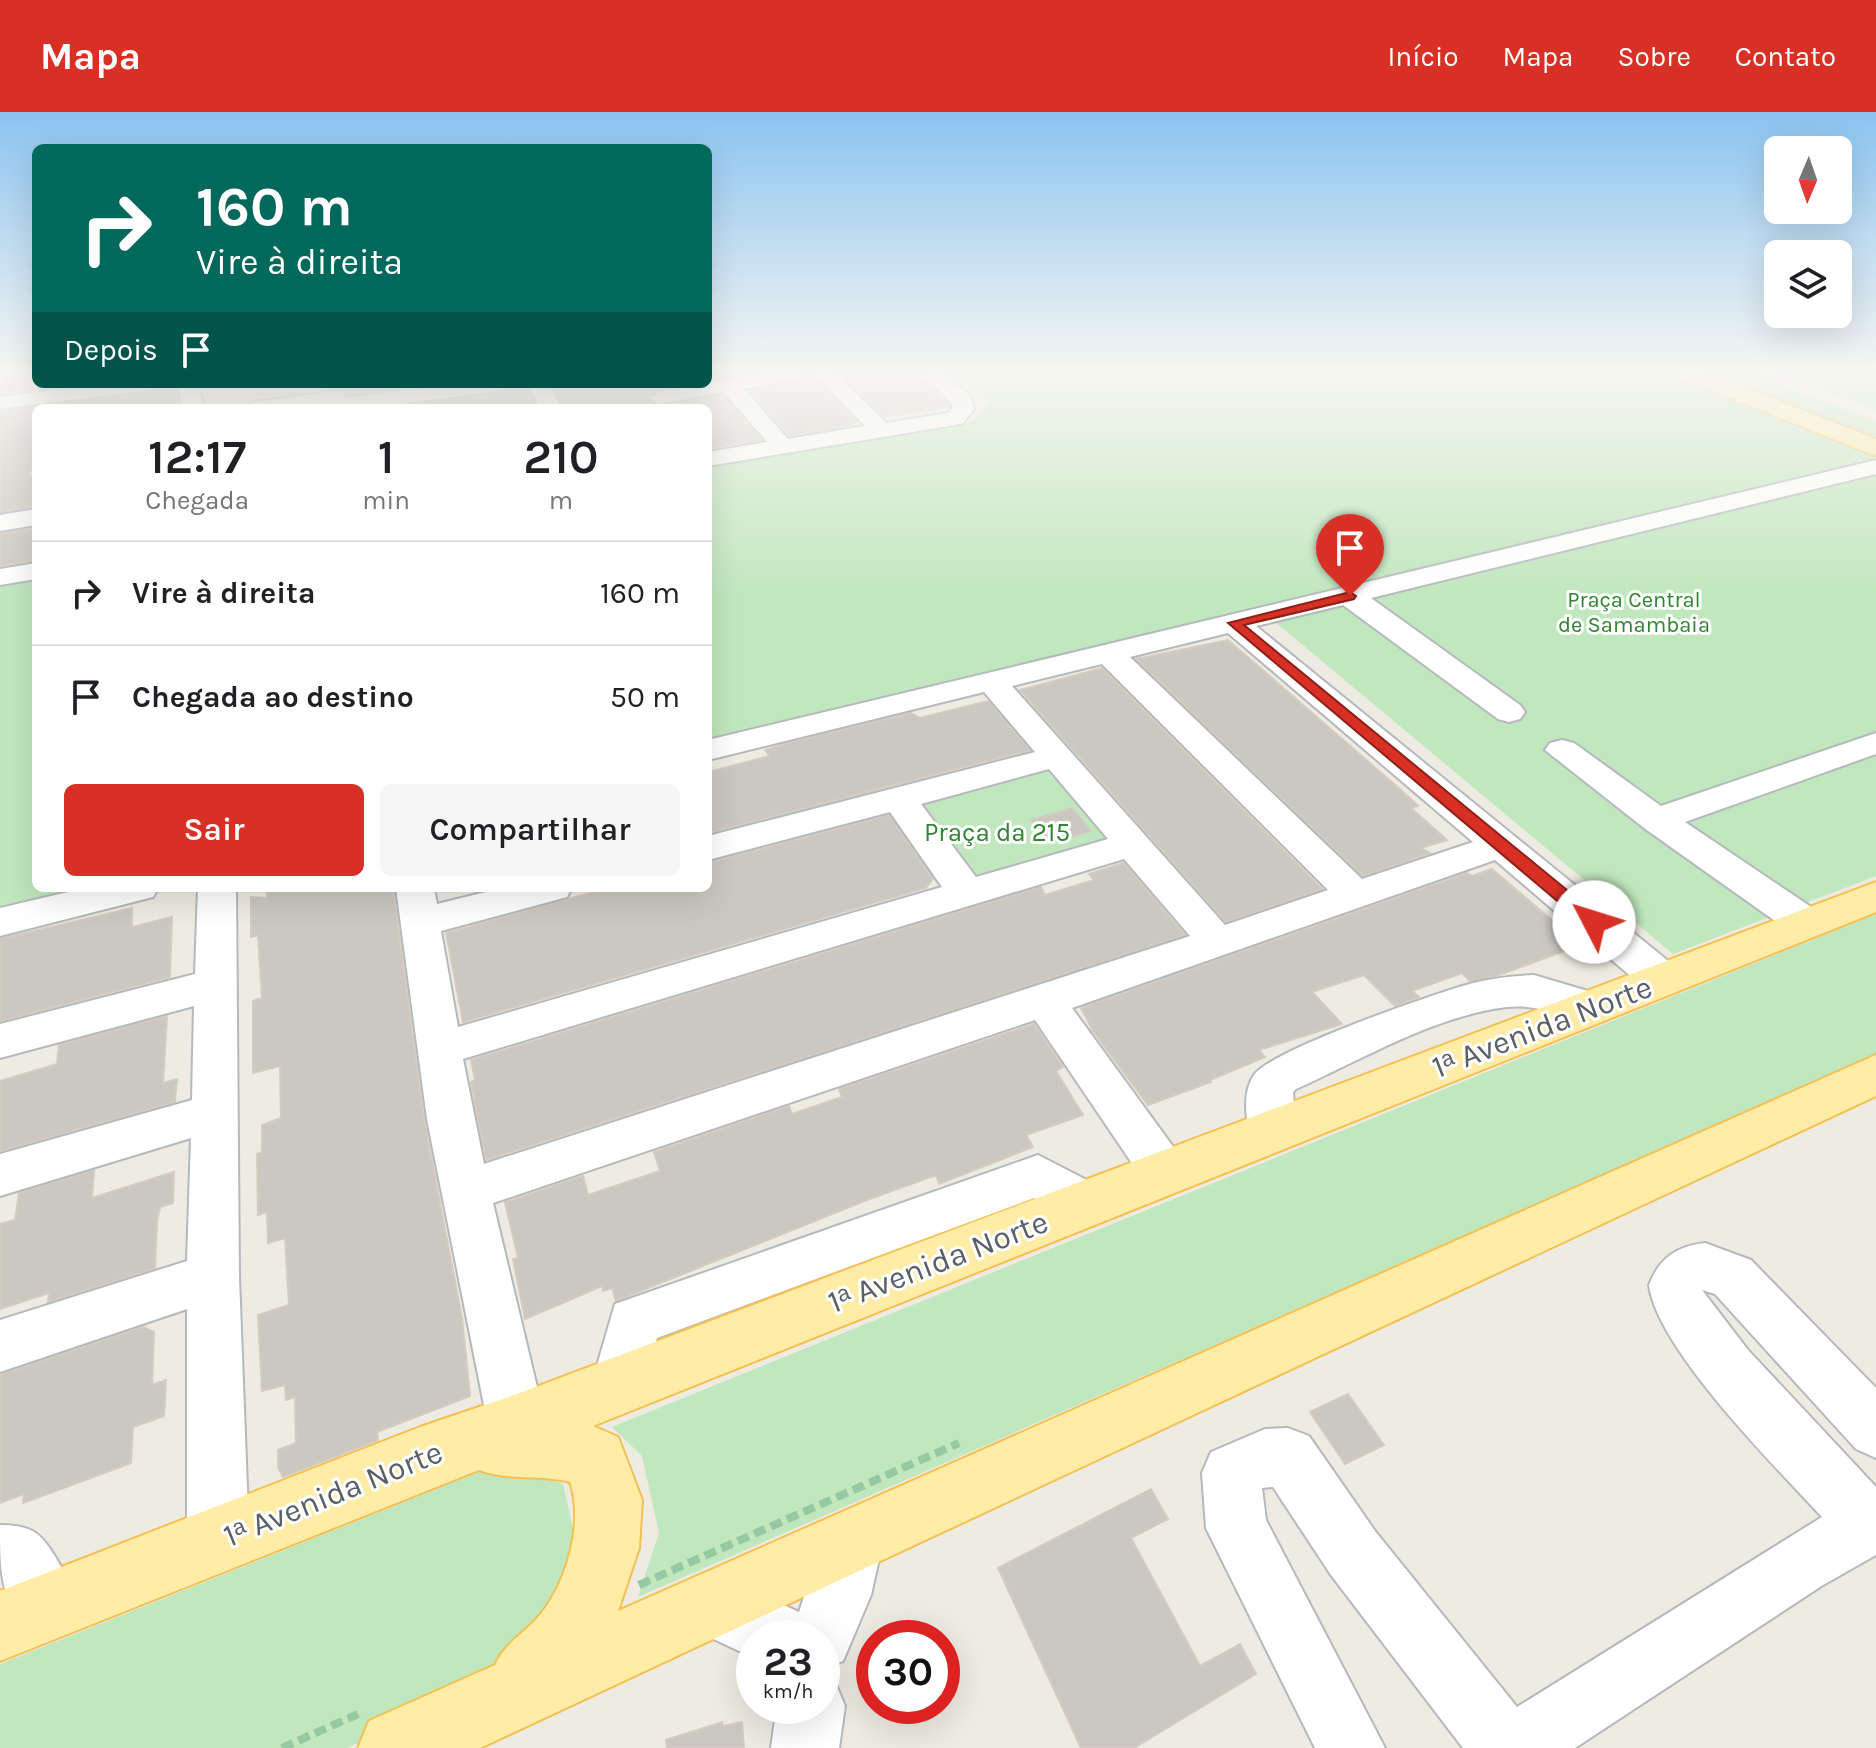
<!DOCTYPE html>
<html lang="pt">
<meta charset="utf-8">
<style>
body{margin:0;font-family:Karla,sans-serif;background:#f6f6f6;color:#202124;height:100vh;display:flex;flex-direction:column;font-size:30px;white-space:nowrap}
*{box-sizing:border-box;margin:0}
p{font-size:26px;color:#757577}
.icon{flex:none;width:44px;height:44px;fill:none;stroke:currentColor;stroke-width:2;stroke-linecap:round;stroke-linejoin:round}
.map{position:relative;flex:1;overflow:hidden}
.drawer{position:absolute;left:32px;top:292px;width:680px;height:488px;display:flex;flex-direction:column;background:#fff;border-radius:12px;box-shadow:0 8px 32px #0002}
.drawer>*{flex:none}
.top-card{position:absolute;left:32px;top:32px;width:680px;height:244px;border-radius:12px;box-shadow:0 8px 32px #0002;background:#00695c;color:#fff;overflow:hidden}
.needle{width:52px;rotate:182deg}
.fabs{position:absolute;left:1764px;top:24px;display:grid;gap:16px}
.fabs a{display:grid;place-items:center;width:88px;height:88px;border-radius:12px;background:#fff;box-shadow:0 8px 32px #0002;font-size:40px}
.speed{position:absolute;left:736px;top:1508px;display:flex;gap:16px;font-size:40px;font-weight:700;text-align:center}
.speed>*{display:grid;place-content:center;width:104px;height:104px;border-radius:50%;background:#fff;box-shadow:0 8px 32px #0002;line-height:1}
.speed small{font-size:20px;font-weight:400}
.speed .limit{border:12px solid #d22;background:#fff;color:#111}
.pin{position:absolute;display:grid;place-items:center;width:68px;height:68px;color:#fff;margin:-82px -34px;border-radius:50% 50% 50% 0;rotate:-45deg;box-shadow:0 0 8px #0007}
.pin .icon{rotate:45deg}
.me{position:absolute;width:88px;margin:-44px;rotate:310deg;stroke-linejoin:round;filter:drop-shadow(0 0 6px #0008)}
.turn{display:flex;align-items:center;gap:28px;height:168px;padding:0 32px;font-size:36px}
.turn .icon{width:104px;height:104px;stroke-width:2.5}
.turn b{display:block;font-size:56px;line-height:68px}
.then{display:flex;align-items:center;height:76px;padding:0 32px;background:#0003;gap:16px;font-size:30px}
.eta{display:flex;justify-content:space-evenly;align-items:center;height:136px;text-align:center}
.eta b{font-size:48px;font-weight:600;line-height:56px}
.cta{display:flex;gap:16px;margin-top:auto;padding:16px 32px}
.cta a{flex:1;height:92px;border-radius:12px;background:#d93025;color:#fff;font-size:32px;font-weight:600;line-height:92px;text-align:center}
.cta a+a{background:#f6f6f6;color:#202124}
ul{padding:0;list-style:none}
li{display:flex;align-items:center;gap:24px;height:104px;padding:0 32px;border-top:2px solid #e0e0e0}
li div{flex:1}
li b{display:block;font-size:30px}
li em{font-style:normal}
header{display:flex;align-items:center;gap:48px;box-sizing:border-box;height:112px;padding:0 40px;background:#d93025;color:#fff}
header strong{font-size:38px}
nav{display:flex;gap:44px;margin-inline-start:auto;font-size:28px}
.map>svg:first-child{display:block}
.green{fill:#c0e7bd}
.building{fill:#cbc7c1;stroke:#d3ccc0;stroke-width:2}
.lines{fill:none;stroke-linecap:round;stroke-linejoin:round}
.minor-casing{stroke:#b5b9bd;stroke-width:4}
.major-casing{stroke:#f6c053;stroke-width:4}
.path{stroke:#96c8a2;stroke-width:8;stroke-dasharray:12 6;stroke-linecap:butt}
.minor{fill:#fff;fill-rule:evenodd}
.major{fill:#ffeca6;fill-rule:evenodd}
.route{fill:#d93025;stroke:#8d1f18;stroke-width:2}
.labels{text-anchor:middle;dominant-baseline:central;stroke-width:6;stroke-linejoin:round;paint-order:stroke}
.far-park-label{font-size:22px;fill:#318431;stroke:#fff}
.park-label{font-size:26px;fill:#318431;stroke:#fff}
.near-street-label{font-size:32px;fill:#5a5f64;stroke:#fff}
</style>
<header>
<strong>Mapa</strong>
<nav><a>Início</a><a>Mapa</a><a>Sobre</a><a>Contato</a></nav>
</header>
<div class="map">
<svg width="1876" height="1636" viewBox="0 0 1876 1636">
<rect width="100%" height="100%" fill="#eeebe2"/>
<g class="green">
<path d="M946 260H1671L1876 343V764L1673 842 1269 505 708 642V354L971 310 988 291Z"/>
<path d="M1697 260H1748L1876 309V331Z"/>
<path d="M1776 260H1876V298Z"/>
<path d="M36 468V776H155L0 814V474Z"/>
<path d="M1060 653 1126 731 975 777 916 691Z"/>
<path d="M1876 802V944L638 1485 659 1421 642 1344 612 1315Z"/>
<path d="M499 1352 563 1372 576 1429 569 1482 511 1563 347 1636H0V1552Z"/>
</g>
<g class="building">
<path d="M3 260H36V272H78L0 282Z"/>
<path d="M839 260H917L949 295 884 305Z"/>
<path d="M811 263 857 310 850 311 853 313 789 324 750 279 801 269Z"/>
<path d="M164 272H175L177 296H36V341L29 365 36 364V394L0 400V300L151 281Z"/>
<path d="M338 272H433L353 282Z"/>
<path d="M518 272H525L537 296H393L505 281Z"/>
<path d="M551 272H685L658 277 645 287 660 295 723 283 761 328 708 336V296H565Z"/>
<path d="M36 416V448L0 454V422Z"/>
<path d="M1228 528 1401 678 1418 694 1411 696 1447 728 1421 736 1430 741 1363 764 1136 547Z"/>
<path d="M1102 556 1322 777 1226 810 1020 578Z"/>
<path d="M988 589 1030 638 708 721V660L770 644 765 638 788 631 911 601 920 606Z"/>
<path d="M1072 696 1091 719 1049 731 1031 708Z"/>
<path d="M889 703 933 767 926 776 463 910 446 821 608 776H708V751Z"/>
<path d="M1124 751 1185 823 486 1048 471 970 475 968 471 948 1041 775 1045 783 1094 768 1089 762Z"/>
<path d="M1492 757 1581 833 1499 863 1470 869 1462 861 1412 879 1419 885 1395 894 1364 863 1312 880 1342 912 1259 938 1265 945 1210 968 1211 970 1148 993 1093 919 1081 896 1467 761 1472 764Z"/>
<path d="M267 776H393L424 1007 462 1206 470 1284 377 1320 378 1328 283 1365 278 1355V1338L296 1331 295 1285 286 1288 285 1273 262 1279 258 1203 289 1193 285 1126 268 1131 267 1100 258 1103 257 1042 262 1040V1013L281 1006 280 954 253 961V889L262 886 258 823 251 825V785L267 786Z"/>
<path d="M132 796V815L172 805 170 865 0 909V827Z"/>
<path d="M167 904 163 971 177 967 175 990 0 1039V969L57 952 59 933Z"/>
<path d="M1034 912 1063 955 1056 959 1083 1003 1026 1023 1033 1035 939 1072 936 1063 867 1088 616 1189 612 1176 603 1179 602 1174 525 1207 513 1147 518 1146 505 1090 583 1064 588 1083 660 1059 654 1040 789 994 792 1002 842 985 839 977Z"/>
<path d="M94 1058 92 1086 174 1060 173 1091 160 1095 157 1109 155 1156 48 1190 49 1181 0 1197V1112L15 1108 19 1081Z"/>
<path d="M143 1215 154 1220 152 1273 166 1268 164 1304 133 1315 131 1351 23 1391 24 1382 0 1391V1263Z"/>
<path d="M1348 1282 1384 1333 1345 1352 1310 1300Z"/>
<path d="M1151 1377 1168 1407 1131 1426 1200 1554 1240 1532 1256 1562 1134 1636H1081L998 1456Z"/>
<path d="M722 1610 723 1614 742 1610 744 1636H667L666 1628Z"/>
</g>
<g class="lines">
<g class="minor-casing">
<g id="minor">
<path d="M766 260H810L800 266 744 277 788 327 865 314 813 260H835L886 311 948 301 952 296V292L920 260H942L971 285 974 297 963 311 955 313 708 354V340L767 330 724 280 659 292 648 286 659 280Z"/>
<path d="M101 272H161L151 278 0 297V285Z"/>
<path d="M178 272H198L204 296H182Z"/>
<path d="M457 272H515L505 278 370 296H327L326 293 244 296 255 290 335 279 343 280 345 286Z"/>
<path d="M528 272H548L562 296H540Z"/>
<path d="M1876 348V362L1371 486 1520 593 1525 600 1520 607 1509 610 1498 607 1343 493 1256 514 1678 857 1684 868 1678 879 1663 883 1648 879 1495 748 1072 896 1182 1047 1189 1061 1182 1075 1165 1081 1148 1075 1035 908 493 1091 546 1313 537 1333 517 1342 497 1333 488 1313 427 1007 396 776H434L437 792 502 776H572L567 785 441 819 458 915 942 775 890 700 708 748V724L1035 640 984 580 708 648V628ZM1228 521 1473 730 1362 767 1130 545ZM1102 552 1328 778 1225 813 1012 574ZM1049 657 1108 727 976 765 921 692ZM1124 747 1190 824 484 1052 463 947Z"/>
<path d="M36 397V413L0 419V403Z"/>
<path d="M36 451V467L0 473V457Z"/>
<path d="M1876 621V642L1685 710 1820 801 1826 811 1820 821 1806 825 1792 821 1644 716 1545 638 1550 631 1562 628 1574 631 1661 694Z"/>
<path d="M85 776H158L153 785 0 824V796Z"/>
<path d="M198 776H236L239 1165 249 1428 240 1450 218 1459 196 1450 187 1428V1197L0 1260V1208L187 1149 191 1026 0 1084V1042L192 988 194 894 0 946V912L195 862Z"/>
<path d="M1534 863 1608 885 1614 896 1608 907C1578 917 1547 890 1507 895 1434 904 1363 947 1296 977L1293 980 1296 1020 1289 1034 1272 1039 1255 1034C1246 1015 1241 982 1254 963 1271 938 1436 881 1473 871 1493 866 1513 864 1534 863Z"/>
<path d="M1038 1043 1106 1078 1113 1093 1106 1108 1088 1114 1034 1086 657 1226 639 1293 619 1301 599 1293 591 1274 615 1192Z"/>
<path d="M1705 1131 1751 1148 1876 1276V1346L1856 1337 1715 1182 1702 1178 1748 1238 1876 1375V1443L1823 1473 1575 1636H1463L1331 1463 1273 1375 1262 1376 1266 1408 1385 1636H1315L1206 1416 1202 1361 1211 1340 1265 1317 1288 1316 1309 1324 1375 1419 1517 1595 1822 1405C1777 1356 1657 1237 1649 1173 1659 1147 1676 1134 1705 1131Z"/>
<path d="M852 1398 874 1407 883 1429 871 1483 843 1549 822 1558V1526H754V1546L688 1515 679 1492 688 1469 711 1460 799 1500 830 1407Z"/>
<path d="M0 1413C12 1413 27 1414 37 1422 53 1434 72 1476 80 1495L71 1518 48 1527C0 1505 0 1462 0 1413Z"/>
<path d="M822 1565 835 1570 845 1594 839 1636H771L777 1594H822Z"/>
</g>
</g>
<g class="major-casing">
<g id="major">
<path d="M1675 260H1706L1876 327V344L1678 265Z"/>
<path d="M1876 770V800L593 1314 618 1325 642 1388 639 1436 618 1499 1876 943V984L480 1636H358L369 1609 495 1553C504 1532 525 1521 540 1503 567 1470 584 1411 570 1370 540 1362 507 1369 479 1358L0 1549V1479L420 1315 517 1282Z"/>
</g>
</g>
<g class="path">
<path d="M639 1473 959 1331"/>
<path d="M282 1636 358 1602"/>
</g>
<use href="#minor" class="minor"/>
<use href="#major" class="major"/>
</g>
<linearGradient id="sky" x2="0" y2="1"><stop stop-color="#8bc4f1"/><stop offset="0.53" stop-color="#f7f6f2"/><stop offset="1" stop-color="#f7f6f2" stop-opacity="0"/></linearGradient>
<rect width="1876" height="489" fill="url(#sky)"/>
<path class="route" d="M1350 480 1356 484 1354 487 1244 513 1601 806V815H1588L1228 511Z"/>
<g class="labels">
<g class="far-park-label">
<text x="1634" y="488">Praça Central<tspan x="1634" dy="25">de Samambaia</tspan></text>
</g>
<g class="park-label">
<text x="997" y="720">Praça da 215</text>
</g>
<g class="near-street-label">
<text transform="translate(1542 915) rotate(-21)">1ᵃ Avenida Norte</text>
<text transform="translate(938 1150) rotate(-21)">1ᵃ Avenida Norte</text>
<text transform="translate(333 1382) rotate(-22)">1ᵃ Avenida Norte</text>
</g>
</g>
</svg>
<div class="fabs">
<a><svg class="needle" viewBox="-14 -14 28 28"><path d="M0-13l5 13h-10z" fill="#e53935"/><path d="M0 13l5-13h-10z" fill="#757577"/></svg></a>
<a><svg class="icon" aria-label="layers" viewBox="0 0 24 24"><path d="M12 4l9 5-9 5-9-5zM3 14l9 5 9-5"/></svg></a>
</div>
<div class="speed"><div>23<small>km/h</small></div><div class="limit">30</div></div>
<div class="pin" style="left:1350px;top:484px;background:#d93025"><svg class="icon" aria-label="arrive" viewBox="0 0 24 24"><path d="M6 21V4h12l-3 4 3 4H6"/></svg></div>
<svg class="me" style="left:1594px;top:810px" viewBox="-20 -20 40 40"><circle r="19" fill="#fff"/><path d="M0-13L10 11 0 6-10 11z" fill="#d93025"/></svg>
<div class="top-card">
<div class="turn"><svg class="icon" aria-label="right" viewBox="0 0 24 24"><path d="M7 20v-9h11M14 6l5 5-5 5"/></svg><div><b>160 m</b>Vire à direita</div></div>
<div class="then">Depois<svg class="icon" aria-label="arrive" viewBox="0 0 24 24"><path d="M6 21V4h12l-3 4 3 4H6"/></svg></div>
</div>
<section class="drawer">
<div class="eta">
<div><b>12:17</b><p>Chegada</p></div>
<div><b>1</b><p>min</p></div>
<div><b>210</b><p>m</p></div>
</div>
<ul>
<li><svg class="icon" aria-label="right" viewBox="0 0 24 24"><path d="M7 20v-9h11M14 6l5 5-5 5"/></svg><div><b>Vire à direita</b></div><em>160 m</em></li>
<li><svg class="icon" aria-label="arrive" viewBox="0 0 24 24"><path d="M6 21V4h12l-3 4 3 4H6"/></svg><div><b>Chegada ao destino</b></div><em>50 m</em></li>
</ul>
<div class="cta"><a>Sair</a><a>Compartilhar</a></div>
</section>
</div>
